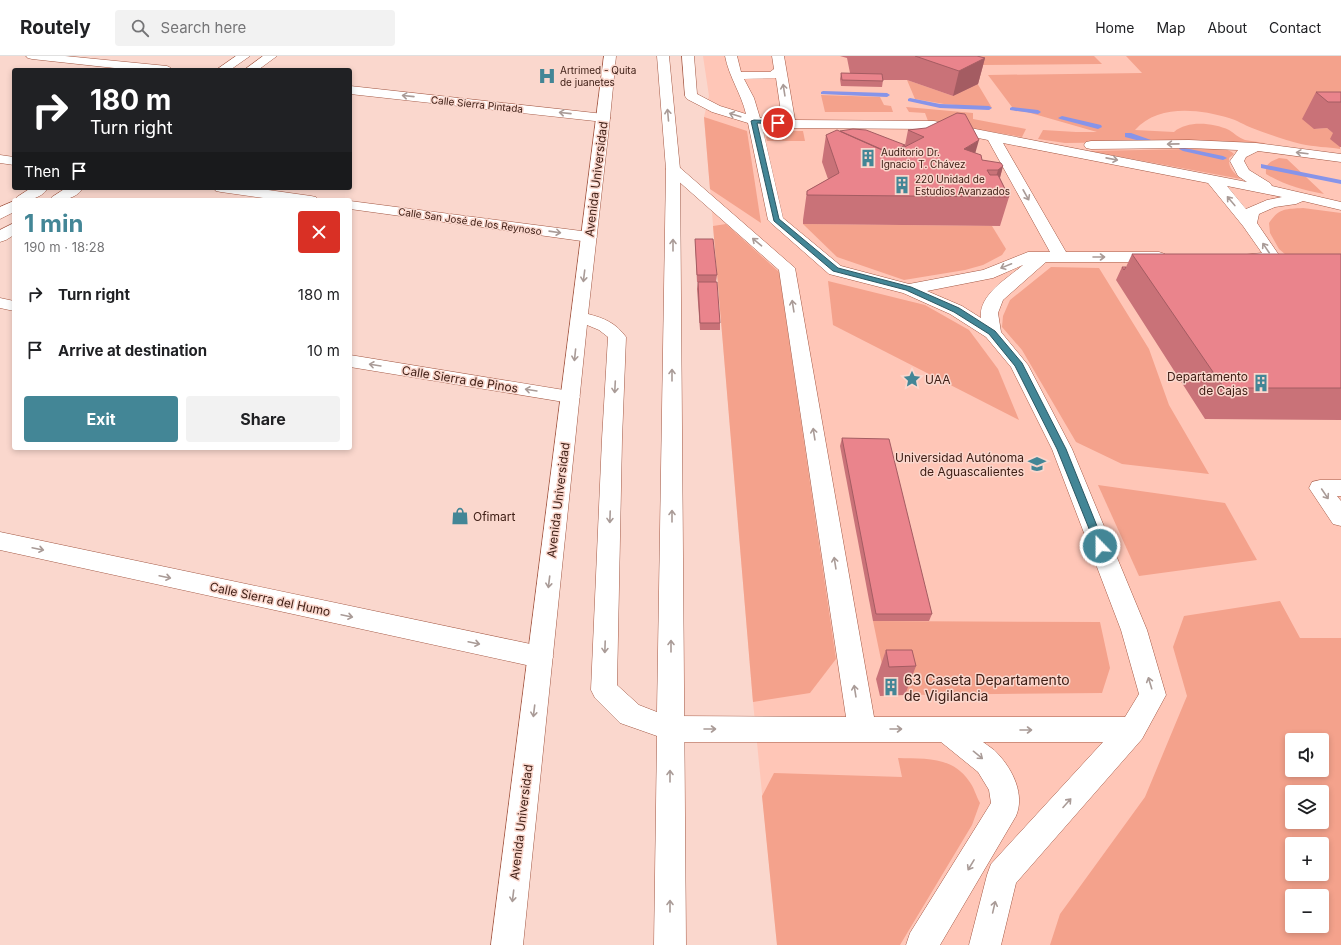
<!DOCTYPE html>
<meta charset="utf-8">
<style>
body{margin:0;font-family:Inter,sans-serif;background:#f2f2f2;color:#202124;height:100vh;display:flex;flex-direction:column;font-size:15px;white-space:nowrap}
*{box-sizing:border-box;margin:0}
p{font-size:13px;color:#757577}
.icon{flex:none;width:22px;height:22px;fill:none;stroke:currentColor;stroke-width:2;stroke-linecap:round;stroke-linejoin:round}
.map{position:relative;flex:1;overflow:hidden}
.panel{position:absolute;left:12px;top:142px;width:340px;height:252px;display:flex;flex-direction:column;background:#fff;border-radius:4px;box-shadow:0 2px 6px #0003}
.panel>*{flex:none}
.top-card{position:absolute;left:12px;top:12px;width:340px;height:122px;border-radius:4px;box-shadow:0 2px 6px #0003;background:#202124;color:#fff;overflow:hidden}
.controls{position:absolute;left:1285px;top:677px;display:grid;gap:8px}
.controls a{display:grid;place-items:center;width:44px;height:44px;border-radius:4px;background:#fff;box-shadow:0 2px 6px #0003;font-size:20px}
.pin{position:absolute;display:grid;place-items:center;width:34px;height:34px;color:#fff;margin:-17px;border:2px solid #fff;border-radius:50%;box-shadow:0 1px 4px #0007}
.me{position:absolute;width:44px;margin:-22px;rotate:338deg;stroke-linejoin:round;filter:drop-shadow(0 0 3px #0008)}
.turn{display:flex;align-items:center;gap:14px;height:84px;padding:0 12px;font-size:18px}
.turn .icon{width:52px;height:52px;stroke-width:2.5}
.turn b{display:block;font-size:28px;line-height:34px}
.then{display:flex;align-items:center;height:38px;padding:0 12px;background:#0003;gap:8px;font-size:15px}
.round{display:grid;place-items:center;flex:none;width:42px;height:42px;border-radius:4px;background:#f2f2f2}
.headline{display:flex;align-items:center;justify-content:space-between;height:68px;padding:0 12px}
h1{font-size:24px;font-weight:700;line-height:30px;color:#438696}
.action{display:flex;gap:8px;margin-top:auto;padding:8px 12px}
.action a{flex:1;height:46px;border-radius:4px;background:#438696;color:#fff;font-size:16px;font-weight:700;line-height:46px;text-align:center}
.action a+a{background:#f2f2f2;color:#202124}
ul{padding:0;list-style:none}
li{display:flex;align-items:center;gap:12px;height:56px;padding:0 12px}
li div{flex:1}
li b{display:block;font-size:15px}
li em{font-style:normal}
header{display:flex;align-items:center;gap:24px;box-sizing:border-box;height:56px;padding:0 20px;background:#fff;border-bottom:1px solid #e0e0e0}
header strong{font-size:19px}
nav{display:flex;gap:22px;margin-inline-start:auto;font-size:14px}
.search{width:280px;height:36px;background:#f2f2f2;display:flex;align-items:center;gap:10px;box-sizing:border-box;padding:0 14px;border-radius:4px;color:#757577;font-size:15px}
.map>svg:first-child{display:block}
.built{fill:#ffc6b7;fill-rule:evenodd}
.green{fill:#f4a28c;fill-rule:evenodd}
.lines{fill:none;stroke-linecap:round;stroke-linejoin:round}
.stream{fill:#8794e9;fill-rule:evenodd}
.minor-casing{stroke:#a35844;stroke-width:1}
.major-casing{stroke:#a35844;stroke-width:1}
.minor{fill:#fff;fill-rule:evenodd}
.major{fill:#fff;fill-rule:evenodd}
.wall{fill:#c97278}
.shaded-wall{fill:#a45c62}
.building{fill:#ea848c;stroke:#a45c62}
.oneway{stroke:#a99b97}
.route{fill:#438696;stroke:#2c5762}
.labels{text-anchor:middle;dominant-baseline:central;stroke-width:3;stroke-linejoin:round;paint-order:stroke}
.far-poi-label{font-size:10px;fill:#402017;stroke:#fad7cd;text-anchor:start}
.far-street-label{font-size:10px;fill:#402017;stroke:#fad7cd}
.street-label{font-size:12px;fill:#402017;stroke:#fad7cd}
.poi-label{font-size:12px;fill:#402017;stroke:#fad7cd;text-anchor:end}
.near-poi-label{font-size:14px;fill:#402017;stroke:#fad7cd;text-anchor:start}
</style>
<header>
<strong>Routely</strong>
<div class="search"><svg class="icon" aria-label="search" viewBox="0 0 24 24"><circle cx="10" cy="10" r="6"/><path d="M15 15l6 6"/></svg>Search here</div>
<nav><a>Home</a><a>Map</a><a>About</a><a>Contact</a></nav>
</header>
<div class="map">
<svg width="1341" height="889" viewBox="0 0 1341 889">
<rect width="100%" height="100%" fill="#fad7cd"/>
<path class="built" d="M703 0H1341V889H777L753 646 704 61 709 40ZM1292 684H1322V714H1292ZM1292 736H1322V766H1292ZM1292 788H1322V818H1292ZM1292 840H1322V870H1292Z"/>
<g class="green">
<path d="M897 0H961L992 52 944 48 915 43 907 24 953 40 978 28Z"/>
<path d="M975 0H1094L1102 8 981 9Z"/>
<path d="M1126 0H1341V63L1314 73 1327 72 1340 82V93C1328 91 1314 91 1301 88 1285 84 1268 78 1252 72 1244 69 1237 64 1229 62 1199 53 1158 48 1135 74L1174 76C1188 64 1213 67 1229 74 1234 77 1239 82 1245 84 1251 85 1258 86 1264 87L1266 89 1214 85 1065 87 1038 83 1043 74 1076 76H1097L1027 56 1015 55 988 19 1142 17Z"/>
<path d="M821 39 880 41 884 49 891 50 893 56H825Z"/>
<path d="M906 51 973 57V63L1026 73 1022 81 928 65 925 57 909 56Z"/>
<path d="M704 61 747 75 761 167 710 133Z"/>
<path d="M779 75H803L805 85H767L766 81Z"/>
<path d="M1193 93C1204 93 1225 89 1234 98L1229 102C1228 112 1234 117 1241 123L1089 95Z"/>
<path d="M1279 102 1287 103 1324 138C1303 134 1284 129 1266 118 1265 107 1270 106 1279 102Z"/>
<path d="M1303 152 1341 157V246L1279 193 1270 177 1269 167C1279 152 1286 153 1303 152Z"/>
<path d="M726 168 779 216 836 603 810 637 753 646 713 170Z"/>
<path d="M803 168 992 170 1006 193 1002 199 983 209 965 214 904 224 837 201Z"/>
<path d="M1051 211 1099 212 1149 293 1169 349 1209 418 1122 408 1076 386 1022 294 1002 271 1003 260 1010 244Z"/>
<path d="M828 225 925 249 969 274 998 313 1019 364 833 269Z"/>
<path d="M1098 429 1225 447 1257 504 1139 520Z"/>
<path d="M1280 545 1300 582H1341V889H1050L1060 858 1145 741 1187 640 1173 591 1184 560ZM1292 684H1322V714H1292ZM1292 736H1322V766H1292ZM1292 788H1322V818H1292ZM1292 840H1322V870H1292Z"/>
<path d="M873 565 1100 566 1110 612 1102 637 905 639 902 623H885Z"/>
<path d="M898 702C925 703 952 700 969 725 974 731 976 740 980 747L972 769 900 889H777L762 740 774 717 902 721Z"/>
</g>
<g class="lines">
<g class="stream">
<path d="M823 35 887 37 890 39 887 41 821 38V36Z"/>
<path d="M910 42 940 48 989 50 992 52 989 54 940 52 908 45V43Z"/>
<path d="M1012 51 1038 54 1041 56 1038 58 1010 54V52Z"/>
<path d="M1062 60 1101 69 1102 71 1098 73 1060 63 1058 62Z"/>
<path d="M1125 77H1131L1151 84 1147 86H1144L1125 81Z"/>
<path d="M1180 91 1223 100 1227 102 1223 104 1183 95 1179 93Z"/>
<path d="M1261 108 1341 124V128L1261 112Z"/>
</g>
<g class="minor-casing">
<g id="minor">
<path d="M26 0H65L167 10 171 12 173 14H133L32 3 28 2Z"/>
<path d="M236 0H250L230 14H216Z"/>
<path d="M263 0H277L258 14H244Z"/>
<path d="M682 0H694L697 38 720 50 746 58C741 37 729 21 725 0H737L741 16H770L774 13 772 0H784L795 64 934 65 1247 126 1238 120 1230 105 1238 94 1189 92 1091 93 1086 92 1084 89 1086 86 1091 85 1189 84 1256 87 1341 98V106L1258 95 1246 101 1244 105 1249 114 1270 127 1272 130 1341 146V154L1303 145 1296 148 1275 151 1259 158 1257 167 1281 202 1279 205C1268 208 1253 208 1242 205L1240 202 1242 199 1262 197 1243 170 1208 127 1003 87 1066 196H1159L1165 198 1167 201 1165 204 1159 206H1046L1003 244 998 257 1001 276 1028 309 1072 393 1147 574 1166 639 1142 683 1016 827 1001 889H969L987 819 991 808 1103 686H983C988 690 994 693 998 698 1013 714 1025 739 1016 760L940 889H906L910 877 991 747 989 734 978 716 941 686H671L661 682 657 673 661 664 671 660 846 661 779 214 668 116 666 113 668 110 673 109 678 110 795 212 874 661H1125L1139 638 1121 574 1052 393 1011 311 986 281 950 258 903 237 829 218 771 167 768 164 748 67 712 56 687 43 685 40ZM776 22 782 63 760 62 754 42 744 23ZM762 70 789 72 934 73 988 84 1050 196H1028L983 214 909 228 841 210 783 162ZM1227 130 1282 141 1267 144 1246 153ZM1023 209C1008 222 978 239 981 262L962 250 927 235 993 222Z"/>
<path d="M350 30 604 58 609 59 610 62 609 65 604 66 350 38Z"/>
<path d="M0 99 14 101V109L0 107Z"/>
<path d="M31 132H48C40 144 28 144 15 144L17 141Z"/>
<path d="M66 132H83C75 144 63 144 50 144L52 141Z"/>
<path d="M214 132H254L311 140 316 141 318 144H278L221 136 216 135Z"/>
<path d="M14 145V156L0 163V151Z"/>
<path d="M350 145 589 176 595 178 597 181 595 184 589 186 350 153Z"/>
<path d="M14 167V179L6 184 0 186V174Z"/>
<path d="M0 242 14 245V255L0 252Z"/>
<path d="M350 299 570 335 577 337 580 341 577 345 570 347 350 311Z"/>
<path d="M1320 424H1341V440H1337L1341 445V470L1333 468 1309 432 1312 426Z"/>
<path d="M0 476 540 590 549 593 553 601 549 609 540 612 0 494Z"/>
</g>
</g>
<g class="major-casing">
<path id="major" d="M604 0H616L610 62 588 258C604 262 616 267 626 281L622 383 617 629 639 649 657 656 666 113 657 0H669L680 113 686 889H654L657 680 620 667 595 642 591 634 602 383 608 281 599 274 587 269 523 889H491Z"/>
</g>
<use href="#minor" class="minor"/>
<use href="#major" class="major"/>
</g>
<g class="wall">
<path d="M840 0H977L985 2 978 28 953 40 907 24H883L882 31 841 30 840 23 841 17H850L847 2Z"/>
<path d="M1316 36H1341V91H1340L1330 83 1333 77 1327 72 1314 73 1302 63Z"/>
<path d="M908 74 975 97 982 104 1003 110 1000 122 1009 141 1000 170 803 168V164L807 135 828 123 822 106 826 79 840 75 905 89Z"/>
<path d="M695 183 717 219 716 226 720 267V274H700L697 233 698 226H700H697Z"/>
<path d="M1132 198H1341V364L1205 363 1116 224 1122 211H1126Z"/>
<path d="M842 382 932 558 929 565H873L840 390Z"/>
<path d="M886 594 916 610 905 639 880 640 876 623Z"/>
</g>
<g class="shaded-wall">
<path d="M985 2 978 28 953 40 959 15Z"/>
<path d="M979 84 971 112 964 93Z"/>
<path d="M1003 110 995 139 990 141 998 114Z"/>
</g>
<g class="building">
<path d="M915 0H977L985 2 959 15Z"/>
<path d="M841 17 882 18 883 25 842 24Z"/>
<path d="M1316 36H1341V46H1328Z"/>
<path d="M957 57 965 58 979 84 964 93 981 99 982 104 1001 107 1003 110 998 114H987L990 119H998L1009 141 807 139V135L839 117 826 79 837 74 891 98 924 81 908 74 926 72Z"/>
<path d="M853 73 866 74 905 89 890 97 840 75Z"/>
<path d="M695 183H713L717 219H697Z"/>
<path d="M1132 198H1341V332H1224Z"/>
<path d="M1122 211H1126L1124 214Z"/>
<path d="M698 226H717L720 267H700Z"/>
<path d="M842 382 889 383 932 558H876Z"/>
<path d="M886 594H912L916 610 889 611Z"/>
</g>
<defs><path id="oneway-shaft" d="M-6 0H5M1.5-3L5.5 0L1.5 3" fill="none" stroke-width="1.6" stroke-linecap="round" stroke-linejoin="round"/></defs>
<g class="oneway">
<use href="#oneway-shaft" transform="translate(784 34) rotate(-99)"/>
<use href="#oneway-shaft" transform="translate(408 40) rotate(-174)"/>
<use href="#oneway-shaft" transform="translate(565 57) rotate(-174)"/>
<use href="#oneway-shaft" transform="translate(668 59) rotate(-95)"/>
<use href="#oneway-shaft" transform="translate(735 59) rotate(-163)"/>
<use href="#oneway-shaft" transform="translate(1173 88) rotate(179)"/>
<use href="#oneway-shaft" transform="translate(1302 97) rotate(-173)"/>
<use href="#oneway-shaft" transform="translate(1112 103) rotate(11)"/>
<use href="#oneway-shaft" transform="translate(1026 139) rotate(61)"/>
<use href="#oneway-shaft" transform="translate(1231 145) rotate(-130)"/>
<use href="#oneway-shaft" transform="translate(555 176) rotate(8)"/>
<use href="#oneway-shaft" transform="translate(757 186) rotate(-140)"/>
<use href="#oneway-shaft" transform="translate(673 189) rotate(-90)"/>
<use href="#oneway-shaft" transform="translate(1266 192) rotate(-124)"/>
<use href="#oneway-shaft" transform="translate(1099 201)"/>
<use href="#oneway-shaft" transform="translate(1006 210) rotate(158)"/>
<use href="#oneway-shaft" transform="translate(584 220) rotate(97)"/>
<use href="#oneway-shaft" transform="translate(793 250) rotate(-99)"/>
<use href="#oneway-shaft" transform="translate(575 299) rotate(96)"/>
<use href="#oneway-shaft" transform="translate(375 309) rotate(-171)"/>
<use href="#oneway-shaft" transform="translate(672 319) rotate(-90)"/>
<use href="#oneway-shaft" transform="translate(615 331) rotate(93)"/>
<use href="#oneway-shaft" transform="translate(531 334) rotate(-171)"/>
<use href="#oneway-shaft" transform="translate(814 378) rotate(-99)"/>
<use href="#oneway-shaft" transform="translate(1325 438) rotate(56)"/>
<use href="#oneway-shaft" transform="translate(672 460) rotate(-90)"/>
<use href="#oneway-shaft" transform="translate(610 461) rotate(92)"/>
<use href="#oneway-shaft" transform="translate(38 493) rotate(12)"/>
<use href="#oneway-shaft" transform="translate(835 507) rotate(-99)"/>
<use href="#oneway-shaft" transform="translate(165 521) rotate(12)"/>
<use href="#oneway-shaft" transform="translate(549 526) rotate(97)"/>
<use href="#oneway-shaft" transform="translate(347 560) rotate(12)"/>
<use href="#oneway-shaft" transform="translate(474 587) rotate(12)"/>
<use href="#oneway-shaft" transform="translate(671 590) rotate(-90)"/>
<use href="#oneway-shaft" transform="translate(605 591) rotate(92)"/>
<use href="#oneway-shaft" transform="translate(1150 627) rotate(-107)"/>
<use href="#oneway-shaft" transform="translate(855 635) rotate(-99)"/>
<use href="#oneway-shaft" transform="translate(534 655) rotate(97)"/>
<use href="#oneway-shaft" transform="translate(710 673)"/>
<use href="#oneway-shaft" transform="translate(896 673)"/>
<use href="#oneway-shaft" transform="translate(1026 674)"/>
<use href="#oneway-shaft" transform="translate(978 699) rotate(39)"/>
<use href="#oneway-shaft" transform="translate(670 720) rotate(-90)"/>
<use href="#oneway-shaft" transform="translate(1067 747) rotate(-48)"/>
<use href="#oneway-shaft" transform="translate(971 809) rotate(121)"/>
<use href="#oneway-shaft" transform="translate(513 840) rotate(97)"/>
<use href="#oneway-shaft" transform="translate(670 850) rotate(-90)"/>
<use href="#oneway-shaft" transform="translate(994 851) rotate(-77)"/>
</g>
<path class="route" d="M754 64 778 65 780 67 778 68 757 67 779 163 838 212 911 231 959 252 995 275 1022 307 1066 393 1105 490 1104 493H1097L1096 490 1057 393 1015 310 989 278 954 256 906 234 833 215 774 165 751 65Z"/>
<defs>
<g id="hospital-bare" transform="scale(1.38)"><path d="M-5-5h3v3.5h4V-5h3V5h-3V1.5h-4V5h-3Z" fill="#438696" stroke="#fad7cd" stroke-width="2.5" paint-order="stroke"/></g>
<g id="building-bare" transform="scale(1.38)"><path d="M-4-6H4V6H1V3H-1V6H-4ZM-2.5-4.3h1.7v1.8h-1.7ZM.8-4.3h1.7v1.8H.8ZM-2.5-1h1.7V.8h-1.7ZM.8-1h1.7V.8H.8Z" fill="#438696" stroke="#fad7cd" stroke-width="2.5" paint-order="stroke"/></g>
<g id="sight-bare" transform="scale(1.38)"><path d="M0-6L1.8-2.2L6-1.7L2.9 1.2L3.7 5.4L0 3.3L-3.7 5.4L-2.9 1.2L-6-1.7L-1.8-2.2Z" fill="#438696" stroke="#fad7cd" stroke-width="2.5" paint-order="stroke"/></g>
<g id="university-bare" transform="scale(1.38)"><path d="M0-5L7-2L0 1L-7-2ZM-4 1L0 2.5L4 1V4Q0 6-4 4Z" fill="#438696" stroke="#fad7cd" stroke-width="2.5" paint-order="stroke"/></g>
<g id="shop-bare" transform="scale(1.38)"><path d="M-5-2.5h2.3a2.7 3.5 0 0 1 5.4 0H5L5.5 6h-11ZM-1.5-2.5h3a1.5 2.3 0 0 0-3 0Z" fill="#438696" stroke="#fad7cd" stroke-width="2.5" paint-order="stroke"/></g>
</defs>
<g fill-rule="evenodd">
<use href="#hospital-bare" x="547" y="20"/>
<use href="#building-bare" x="868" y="102"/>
<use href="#building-bare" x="902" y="129"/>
<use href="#sight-bare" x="912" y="323"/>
<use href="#building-bare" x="1261" y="327"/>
<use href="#university-bare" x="1037" y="408"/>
<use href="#shop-bare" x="460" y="460"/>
<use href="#building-bare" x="891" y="631"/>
</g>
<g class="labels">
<g class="far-poi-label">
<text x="560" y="14">Artrimed - Quita<tspan x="560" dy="12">de juanetes</tspan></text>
<text x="881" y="96">Auditorio Dr.<tspan x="881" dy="12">Ignacio T. Chávez</tspan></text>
<text x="915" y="123">220 Unidad de<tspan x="915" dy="12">Estudios Avanzados</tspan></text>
</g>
<g class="far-street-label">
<text transform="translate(477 48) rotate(6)">Calle Sierra Pintada</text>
<text transform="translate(470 165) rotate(8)">Calle San José de los Reynoso</text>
</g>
<g class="street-label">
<text transform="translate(596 123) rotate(-83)">Avenida Universidad</text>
<text transform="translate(460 323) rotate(9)">Calle Sierra de Pinos</text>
<text transform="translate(558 444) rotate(-83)">Avenida Universidad</text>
<text transform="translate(270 543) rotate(12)">Calle Sierra del Humo</text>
<text transform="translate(521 766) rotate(-83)">Avenida Universidad</text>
</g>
<g class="poi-label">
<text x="1248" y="320">Departamento<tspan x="1248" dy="14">de Cajas</tspan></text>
<text x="925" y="323" text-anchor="start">UAA</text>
<text x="1024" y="401">Universidad Autónoma<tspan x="1024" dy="14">de Aguascalientes</tspan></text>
<text x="473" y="460" text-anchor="start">Ofimart</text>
</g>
<g class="near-poi-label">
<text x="904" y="623">63 Caseta Departamento<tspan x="904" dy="16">de Vigilancia</tspan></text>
</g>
</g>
</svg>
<div class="controls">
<a><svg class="icon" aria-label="sound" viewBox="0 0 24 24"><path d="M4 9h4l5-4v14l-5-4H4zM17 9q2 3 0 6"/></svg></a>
<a><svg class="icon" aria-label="layers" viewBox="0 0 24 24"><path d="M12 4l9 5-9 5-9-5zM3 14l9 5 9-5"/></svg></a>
<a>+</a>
<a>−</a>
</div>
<div class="pin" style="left:778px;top:67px;background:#d93025"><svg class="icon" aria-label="arrive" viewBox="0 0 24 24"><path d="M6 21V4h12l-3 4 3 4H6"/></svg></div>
<svg class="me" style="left:1100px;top:490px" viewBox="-20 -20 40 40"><circle r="17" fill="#438696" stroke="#fff" stroke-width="3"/><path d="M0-11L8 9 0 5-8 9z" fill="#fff"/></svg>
<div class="top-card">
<div class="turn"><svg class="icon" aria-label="right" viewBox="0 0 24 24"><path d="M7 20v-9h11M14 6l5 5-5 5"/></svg><div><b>180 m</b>Turn right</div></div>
<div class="then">Then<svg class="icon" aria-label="arrive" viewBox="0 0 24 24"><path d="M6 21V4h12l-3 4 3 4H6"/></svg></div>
</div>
<section class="panel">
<div class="headline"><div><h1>1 min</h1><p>190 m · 18:28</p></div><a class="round" style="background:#d93025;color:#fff"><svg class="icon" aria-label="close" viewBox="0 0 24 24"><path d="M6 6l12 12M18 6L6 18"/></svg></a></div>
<ul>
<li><svg class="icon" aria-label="right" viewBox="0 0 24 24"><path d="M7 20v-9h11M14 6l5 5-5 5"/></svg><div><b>Turn right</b></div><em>180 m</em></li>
<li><svg class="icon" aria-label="arrive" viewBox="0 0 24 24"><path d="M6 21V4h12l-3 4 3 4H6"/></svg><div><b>Arrive at destination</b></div><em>10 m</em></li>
</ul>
<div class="action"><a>Exit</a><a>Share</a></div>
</section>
</div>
